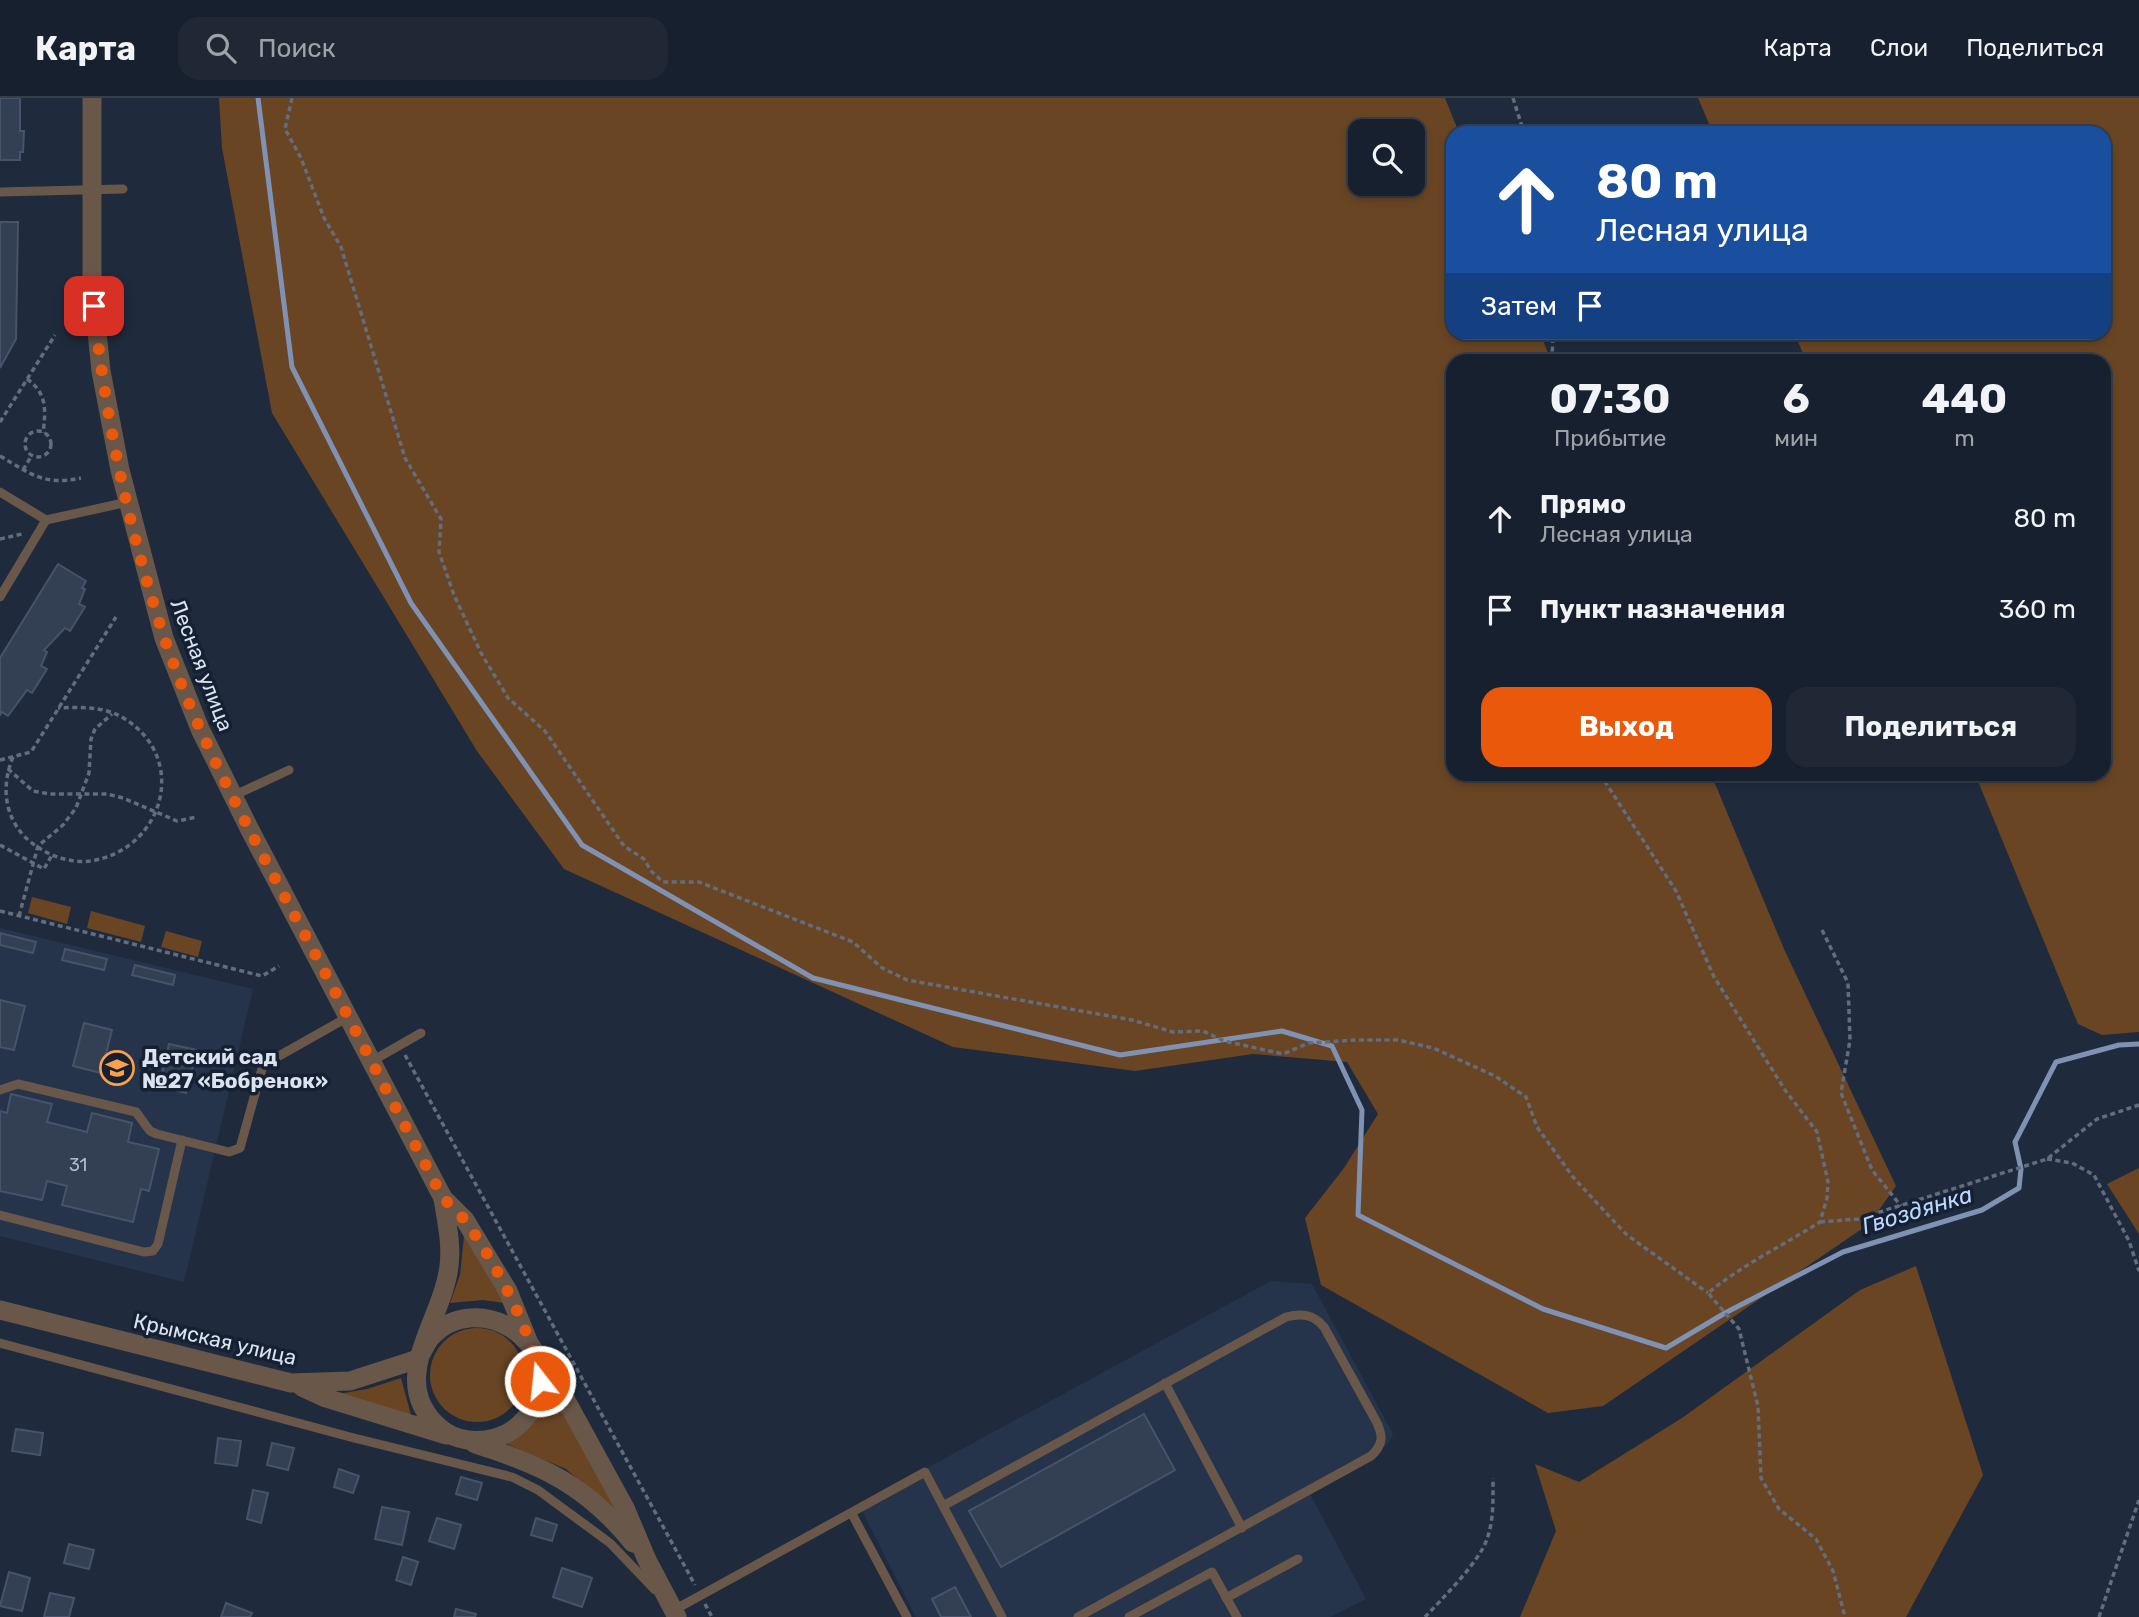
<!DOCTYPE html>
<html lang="ru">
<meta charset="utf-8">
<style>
body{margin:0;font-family:Rubik,sans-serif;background:#202836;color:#f1f3f6;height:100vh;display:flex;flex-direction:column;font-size:26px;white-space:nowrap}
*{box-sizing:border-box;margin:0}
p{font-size:23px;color:#9ea3aa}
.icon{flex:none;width:38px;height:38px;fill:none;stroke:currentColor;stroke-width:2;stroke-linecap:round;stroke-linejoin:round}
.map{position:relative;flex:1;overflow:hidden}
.sheet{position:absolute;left:1446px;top:256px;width:665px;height:427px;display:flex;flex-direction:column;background:#17202e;border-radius:21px;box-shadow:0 4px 10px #0003,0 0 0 2px #363e4a}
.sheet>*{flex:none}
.banner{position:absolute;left:1446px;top:28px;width:665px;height:214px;border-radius:21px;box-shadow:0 4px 10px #0003,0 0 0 2px #363e4a;background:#1a4fa0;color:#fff;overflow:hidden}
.tools{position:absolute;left:1348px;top:21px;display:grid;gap:14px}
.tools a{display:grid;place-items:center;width:77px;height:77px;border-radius:14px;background:#17202e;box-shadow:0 4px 10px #0003,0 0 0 2px #363e4a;font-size:35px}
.pin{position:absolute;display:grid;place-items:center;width:60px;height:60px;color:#fff;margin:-30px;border-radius:14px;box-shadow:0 4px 10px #0006}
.me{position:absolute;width:77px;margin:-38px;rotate:344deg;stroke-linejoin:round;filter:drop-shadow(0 0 5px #0008)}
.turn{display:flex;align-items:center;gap:24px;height:147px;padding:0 35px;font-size:32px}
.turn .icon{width:91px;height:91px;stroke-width:2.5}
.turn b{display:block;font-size:49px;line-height:60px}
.then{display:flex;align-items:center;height:66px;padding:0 35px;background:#0003;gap:14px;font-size:26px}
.eta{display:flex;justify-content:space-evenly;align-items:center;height:119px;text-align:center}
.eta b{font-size:42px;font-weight:700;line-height:49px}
.action{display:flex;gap:14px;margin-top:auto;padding:14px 35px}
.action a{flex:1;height:80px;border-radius:21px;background:#ea580c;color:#fff;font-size:28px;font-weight:700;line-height:80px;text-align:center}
.action a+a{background:#202836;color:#f1f3f6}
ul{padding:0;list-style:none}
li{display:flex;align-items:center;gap:21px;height:91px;padding:0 35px}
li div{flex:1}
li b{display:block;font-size:26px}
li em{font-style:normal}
header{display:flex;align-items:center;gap:42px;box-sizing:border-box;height:98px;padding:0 35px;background:#17202e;border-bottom:2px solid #363e4a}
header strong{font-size:33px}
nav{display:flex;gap:38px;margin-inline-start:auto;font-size:24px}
.search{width:490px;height:63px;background:#202836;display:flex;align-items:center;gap:18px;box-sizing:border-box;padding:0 24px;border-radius:21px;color:#9ea3aa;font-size:26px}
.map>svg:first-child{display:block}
.built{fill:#25344b}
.green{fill:#694524;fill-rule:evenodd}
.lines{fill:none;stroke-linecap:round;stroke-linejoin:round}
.stream{stroke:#7f92b3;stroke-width:5}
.building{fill:#333f53;stroke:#465368;stroke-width:2}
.path{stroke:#626d7d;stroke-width:3.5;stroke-dasharray:5 3.5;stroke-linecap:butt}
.service{stroke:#69584a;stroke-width:9}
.tertiary{stroke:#69584a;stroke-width:19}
.route{stroke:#ea580c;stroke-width:12;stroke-dasharray:0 21.6}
.labels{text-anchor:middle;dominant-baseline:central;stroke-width:7;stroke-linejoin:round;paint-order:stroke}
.number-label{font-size:18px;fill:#b1bac9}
.street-label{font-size:21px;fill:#dbe3f0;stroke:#152133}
.poi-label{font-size:21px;font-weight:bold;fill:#dbe3f0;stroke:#152133;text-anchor:start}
.water-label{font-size:23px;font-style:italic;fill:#bed7fe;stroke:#152133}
</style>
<header>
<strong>Карта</strong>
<div class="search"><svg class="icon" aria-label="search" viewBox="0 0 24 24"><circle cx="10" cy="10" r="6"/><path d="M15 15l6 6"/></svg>Поиск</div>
<nav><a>Карта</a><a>Слои</a><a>Поделиться</a></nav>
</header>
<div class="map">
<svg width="2139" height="1519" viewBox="0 0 2139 1519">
<rect width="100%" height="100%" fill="#1f2b3d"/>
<g class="built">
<path d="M0 830 253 891 184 1184 0 1138Z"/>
<path d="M1271 1183 1312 1186 1393 1336 1387 1347 1307 1390 1366 1501 1330 1519H916L859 1407Z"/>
</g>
<g class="green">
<path d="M219 0H1445L1459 35H1452V234L1540 235 1551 262H1452V676H1711L1784 851 1896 1088 1869 1126 1603 1308 1548 1315 1321 1187 1305 1120 1344 1070 1378 1016 1347 964 1253 956 1135 973 953 949 564 771 477 653 272 315 222 50ZM1360 33H1412V86H1360Z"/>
<path d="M1698 0H2139V934L2102 937 2078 926 1975 676H2104V262H1806L1794 235 2104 234V35H1713Z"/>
<path d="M32 799 71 809 67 826 28 815Z"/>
<path d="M91 813 145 828 141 844 87 830Z"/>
<path d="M166 833 202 843 198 859 161 849Z"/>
<path d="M2139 1070V1136L2107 1086Z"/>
<path d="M464 1138 505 1205 483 1202 450 1205 460 1177Z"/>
<path d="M1916 1168 1983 1377 1906 1519H1520L1556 1433 1535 1366 1579 1384 1682 1320 1860 1192Z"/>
<circle cx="477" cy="1277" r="47"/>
<path d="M401 1280 411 1317 338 1296 367 1291Z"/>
<path d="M550 1292 623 1421 566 1371 507 1346C528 1330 540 1317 550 1292Z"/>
</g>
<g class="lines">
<path class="stream" d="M258 0 292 269 411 505 582 747 813 880 1120 957 1282 933 1332 948 1362 1012 1358 1117 1543 1211 1666 1250 1725 1215 1843 1154 1982 1112 2019 1090 2021 1071 2015 1044 2056 964 2119 947 2139 946"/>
</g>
<g class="building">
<path d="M0 0H20V33H24L23 54H20V62H0Z"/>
<path d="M0 124H18L16 241 0 270Z"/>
<path d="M58 466 86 483 82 490 85 491 79 506 85 509 70 533 65 530 44 552 47 554 41 568 47 571 32 595 27 592 8 618 2 614 0 617V560Z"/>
<path d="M0 835 36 844 33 855 0 847Z"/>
<path d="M65 851 107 861 104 872 62 862Z"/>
<path d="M135 867 175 877 173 887 132 877Z"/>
<path d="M0 902 25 908 14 952 0 949Z"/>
<path d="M84 925 112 932 101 975 73 968Z"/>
<path d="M169 946 197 952 186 995 159 988Z"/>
<path d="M11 996 52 1006 47 1024 87 1034 92 1015 132 1025 128 1044 159 1051 149 1093 141 1091 133 1124 62 1107 67 1088 47 1083 42 1102 0 1093V1013L7 1015Z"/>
<path d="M1144 1316 1175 1372 1001 1469 969 1413Z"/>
<path d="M16 1331 43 1335 40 1357 12 1353Z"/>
<path d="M218 1340 241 1343 237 1368 215 1365Z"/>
<path d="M272 1345 294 1350 288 1372 267 1367Z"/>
<path d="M339 1371 359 1378 353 1395 334 1389Z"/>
<path d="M461 1379 482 1385 477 1402 456 1396Z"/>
<path d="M253 1392 268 1395 261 1425 247 1421Z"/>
<path d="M382 1409 409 1414 402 1447 375 1441Z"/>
<path d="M437 1420 461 1427 454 1451 429 1443Z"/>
<path d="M536 1420 557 1427 552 1443 531 1437Z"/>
<path d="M69 1446 94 1452 89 1471 64 1465Z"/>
<path d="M403 1459 418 1464 411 1487 396 1482Z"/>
<path d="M562 1470 592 1480 582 1509 553 1499Z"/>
<path d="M9 1474 30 1480 22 1513 0 1508Z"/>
<path d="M955 1489 971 1519H941L932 1501Z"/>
<path d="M50 1495 74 1500 69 1519H44Z"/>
<path d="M226 1505 252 1515 250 1519H221Z"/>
<path d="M456 1511 476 1516 475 1519H454Z"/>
</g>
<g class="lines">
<g class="path">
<path d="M292 0 285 31 301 60 324 120 341 149 405 360 441 421 439 454 454 497 481 555 508 600 545 633 624 748 644 761 651 773 663 784H699L853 844 882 870 907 882 1132 922 1173 934 1203 933 1224 943 1283 956 1309 945 1356 942H1398L1433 950 1495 978 1526 999 1537 1029 1573 1079 1609 1118 1627 1137 1708 1195"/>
<path d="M1513 0 1524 35"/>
<path d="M1552 262 1553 234"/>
<path d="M27 281C47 295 46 312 43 335"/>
<path d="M0 324 55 237"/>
<circle cx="38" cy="346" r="13"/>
<path d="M0 358C31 376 44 388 81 380"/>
<path d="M23 372 32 357"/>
<path d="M0 441 22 436"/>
<path d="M13 659C2 686 3 715 24 738 41 755 67 766 91 763 164 751 189 661 125 621 105 608 81 609 58 610"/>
<path d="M0 662 31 654 116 519"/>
<path d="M8 671 33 693 50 696H107L123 700 177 723 197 719"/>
<path d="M1600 676 1676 793 1714 879 1785 992 1817 1034 1828 1084 1827 1100 1820 1124C1783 1147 1741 1168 1708 1195L1739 1231 1758 1308 1761 1380 1779 1411 1816 1441 1833 1473 1845 1519"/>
<path d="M0 747 44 771 52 757"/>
<path d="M0 813 262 878 279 868"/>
<path d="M19 818 38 748 63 727 76 710 89 675 91 641 95 631 112 616"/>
<path d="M1822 832 1848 885 1850 942 1841 995 1872 1072 1901 1108"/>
<path d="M405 957 695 1487"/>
<path d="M2047 1061 2072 1065 2094 1077 2129 1143 2139 1173"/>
<path d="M1820 1124 1858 1121 2047 1061 2097 1021 2139 1007"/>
<path d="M705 1506 712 1519"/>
<path d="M1425 1519C1442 1501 1480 1463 1487 1441 1494 1422 1493 1400 1493 1380"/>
<path d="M2099 1519 2139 1402"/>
</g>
<g class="service">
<path d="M0 94 123 91"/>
<path d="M0 394 46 422 128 404"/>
<path d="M0 499 46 422"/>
<path d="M233 698 289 672"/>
<path d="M372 963 421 935"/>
<path d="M0 992 18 986 136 1014 150 1033 157 1036 229 1054 240 1050 263 967 348 919"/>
<path d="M0 1117 144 1154 153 1153 158 1146 182 1042"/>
<path d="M0 1245 354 1340 512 1379 538 1392 610 1445 655 1492"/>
<path d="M1165 1285 1242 1430"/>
<path d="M943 1408 1286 1219C1302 1215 1313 1216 1324 1229L1376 1323C1383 1337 1384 1346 1371 1358L1078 1519"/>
<path d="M852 1416 907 1519"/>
<path d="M1226 1500 1298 1461"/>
<path d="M672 1510 674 1512 925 1374 1002 1519"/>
<path d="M1129 1519 1212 1474 1237 1519"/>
</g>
<g class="tertiary">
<path d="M92 0V186L101 273 120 372 164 540 200 631 250 732 443 1100 465 1122 508 1193 529 1245 562 1295 625 1410 647 1462 677 1519"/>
<path d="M0 1212 291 1285 350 1283 418 1261"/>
<path d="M418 1261C423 1254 426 1244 432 1238 477 1192 560 1240 536 1302 529 1320 514 1335 495 1340 477 1345 455 1343 440 1330 385 1283 443 1223 449 1168 452 1146 446 1121 443 1100"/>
<path d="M302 1289 326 1300 446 1337"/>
<path d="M475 1346C543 1367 587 1388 633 1445"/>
</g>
</g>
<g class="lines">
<path class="route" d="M94 208C105 320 129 432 164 539 197 638 249 731 297 822 346 914 394 1007 443 1100 450 1107 459 1114 465 1123 492 1157 535 1240 540 1283"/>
</g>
<defs>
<g id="school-ring" transform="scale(1.75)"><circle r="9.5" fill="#152133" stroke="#f8a04b" stroke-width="1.5"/><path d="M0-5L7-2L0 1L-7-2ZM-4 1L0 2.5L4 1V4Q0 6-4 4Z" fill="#f8a04b"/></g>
</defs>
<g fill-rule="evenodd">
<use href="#school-ring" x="117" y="970"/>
</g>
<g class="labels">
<g class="number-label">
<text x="78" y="1067">31</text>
</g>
<g class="street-label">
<text transform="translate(202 567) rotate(69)">Лесная улица</text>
<text transform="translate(215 1241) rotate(13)">Крымская улица</text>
</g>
<g class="poi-label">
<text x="142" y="958">Детский сад<tspan x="142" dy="24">№27 «Бобренок»</tspan></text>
</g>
<g class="water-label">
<text transform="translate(1917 1112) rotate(-17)">Гвоздянка</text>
</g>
</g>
</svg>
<div class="tools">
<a><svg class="icon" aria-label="search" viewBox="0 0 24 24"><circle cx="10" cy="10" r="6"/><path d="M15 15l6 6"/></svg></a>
</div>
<div class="pin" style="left:94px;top:208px;background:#d93025"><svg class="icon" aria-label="arrive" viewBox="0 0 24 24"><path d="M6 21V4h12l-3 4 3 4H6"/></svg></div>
<svg class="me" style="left:540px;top:1283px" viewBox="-20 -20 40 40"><circle r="17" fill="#ea580c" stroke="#fff" stroke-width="3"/><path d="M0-11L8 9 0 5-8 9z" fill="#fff"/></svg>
<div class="banner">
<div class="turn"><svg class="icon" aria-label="ahead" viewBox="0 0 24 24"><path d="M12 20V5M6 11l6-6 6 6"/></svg><div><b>80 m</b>Лесная улица</div></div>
<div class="then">Затем<svg class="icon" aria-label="arrive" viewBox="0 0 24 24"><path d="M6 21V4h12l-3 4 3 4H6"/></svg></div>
</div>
<section class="sheet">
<div class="eta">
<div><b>07:30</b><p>Прибытие</p></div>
<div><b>6</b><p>мин</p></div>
<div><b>440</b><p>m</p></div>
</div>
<ul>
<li><svg class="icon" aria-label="ahead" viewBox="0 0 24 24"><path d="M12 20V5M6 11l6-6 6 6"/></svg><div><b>Прямо</b><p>Лесная улица</p></div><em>80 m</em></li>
<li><svg class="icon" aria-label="arrive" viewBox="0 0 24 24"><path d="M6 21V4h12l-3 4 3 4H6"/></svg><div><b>Пункт назначения</b></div><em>360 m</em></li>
</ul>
<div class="action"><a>Выход</a><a>Поделиться</a></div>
</section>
</div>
